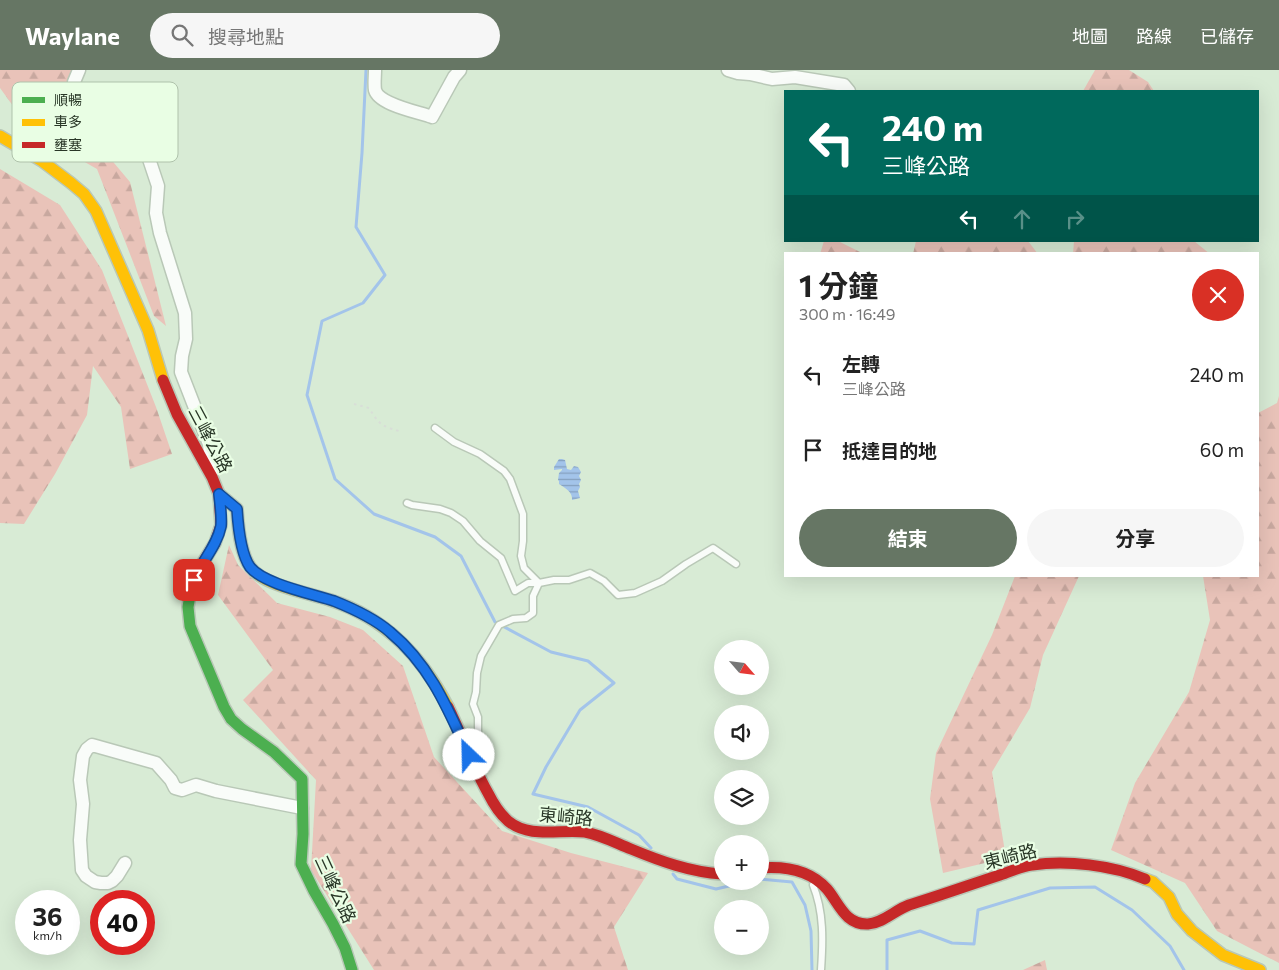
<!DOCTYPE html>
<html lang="zh-TW">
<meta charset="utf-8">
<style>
body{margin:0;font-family:Commissioner,"Noto Sans TC",sans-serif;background:#f6f6f6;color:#222;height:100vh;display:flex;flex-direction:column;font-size:19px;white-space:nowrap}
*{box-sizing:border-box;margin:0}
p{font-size:16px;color:#767676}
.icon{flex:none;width:28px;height:28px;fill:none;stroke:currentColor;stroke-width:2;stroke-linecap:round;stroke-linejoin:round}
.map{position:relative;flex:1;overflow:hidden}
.side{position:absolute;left:784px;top:182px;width:475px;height:325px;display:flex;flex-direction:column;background:#fff;border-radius:0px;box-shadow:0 5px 20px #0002}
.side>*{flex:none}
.banner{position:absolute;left:784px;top:20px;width:475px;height:152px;border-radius:0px;box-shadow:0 5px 20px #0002;background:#00695c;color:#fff;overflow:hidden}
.needle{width:32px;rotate:118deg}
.tools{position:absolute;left:714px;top:570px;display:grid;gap:10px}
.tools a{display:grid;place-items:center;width:55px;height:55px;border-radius:50%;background:#fff;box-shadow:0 5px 20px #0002;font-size:25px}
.speed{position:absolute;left:15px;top:820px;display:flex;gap:10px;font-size:25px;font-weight:700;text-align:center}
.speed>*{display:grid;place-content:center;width:65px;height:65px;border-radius:50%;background:#fff;box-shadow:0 5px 20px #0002;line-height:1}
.speed small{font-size:12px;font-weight:400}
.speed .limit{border:8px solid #d22;background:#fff;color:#111}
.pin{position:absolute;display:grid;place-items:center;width:42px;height:42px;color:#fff;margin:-21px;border-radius:10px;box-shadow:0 2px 8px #0006}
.me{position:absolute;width:55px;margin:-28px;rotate:336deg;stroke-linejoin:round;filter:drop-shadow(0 0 4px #0008)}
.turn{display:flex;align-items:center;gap:18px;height:105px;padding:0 15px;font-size:22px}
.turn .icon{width:65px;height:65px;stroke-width:2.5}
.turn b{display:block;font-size:35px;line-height:42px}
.lanes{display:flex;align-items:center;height:48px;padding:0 15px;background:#0003;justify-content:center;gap:25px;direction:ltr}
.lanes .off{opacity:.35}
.round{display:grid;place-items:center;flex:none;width:52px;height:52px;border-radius:26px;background:#f6f6f6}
.headline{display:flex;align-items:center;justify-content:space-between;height:85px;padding:0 15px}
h1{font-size:30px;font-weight:700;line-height:38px}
.button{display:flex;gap:10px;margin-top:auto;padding:10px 15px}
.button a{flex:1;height:58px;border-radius:30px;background:#667664;color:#fff;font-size:20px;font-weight:700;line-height:58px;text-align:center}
.button a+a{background:#f6f6f6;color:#222}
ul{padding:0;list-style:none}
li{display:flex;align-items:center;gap:15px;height:75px;padding:0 15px}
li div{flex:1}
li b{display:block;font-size:19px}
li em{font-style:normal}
header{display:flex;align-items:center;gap:30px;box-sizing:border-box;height:70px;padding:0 25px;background:#667664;color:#fff}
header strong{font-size:24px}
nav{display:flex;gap:28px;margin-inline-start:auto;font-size:18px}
.search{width:350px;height:45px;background:#f6f6f6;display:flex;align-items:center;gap:12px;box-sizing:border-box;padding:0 18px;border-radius:28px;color:#767676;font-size:19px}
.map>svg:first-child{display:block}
.forest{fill:url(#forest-firs)}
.water{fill:url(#water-rules)}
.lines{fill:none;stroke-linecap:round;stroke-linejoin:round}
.stream{stroke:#a3c4ea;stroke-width:3}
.lane-casing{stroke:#b9c8b7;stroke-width:9}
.street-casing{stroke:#b9c8b7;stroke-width:15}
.fast-casing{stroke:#b9c8b7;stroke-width:14}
.slow-casing{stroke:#b9c8b7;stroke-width:14}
.jam-casing{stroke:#b9c8b7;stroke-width:14}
.path{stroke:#d8ded7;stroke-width:2;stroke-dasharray:2.5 4;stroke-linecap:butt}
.lane{stroke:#f9fcf9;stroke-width:6}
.street{stroke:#f9fcf9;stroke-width:12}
.fast{stroke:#4caf50;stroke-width:11}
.slow{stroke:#ffc107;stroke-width:11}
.jam{stroke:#c62828;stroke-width:11}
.route-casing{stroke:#114b97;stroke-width:12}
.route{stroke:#1a73e8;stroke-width:9}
.labels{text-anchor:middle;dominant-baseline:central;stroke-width:4.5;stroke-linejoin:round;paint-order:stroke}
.street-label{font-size:18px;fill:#293727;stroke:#e9fee4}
.key{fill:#e9fee4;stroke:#afc2ab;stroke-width:1}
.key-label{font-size:14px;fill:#293727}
</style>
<header>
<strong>Waylane</strong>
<div class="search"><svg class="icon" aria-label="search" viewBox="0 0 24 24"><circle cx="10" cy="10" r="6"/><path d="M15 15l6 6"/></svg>搜尋地點</div>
<nav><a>地圖</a><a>路線</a><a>已儲存</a></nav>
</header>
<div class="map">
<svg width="1279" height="900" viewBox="0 0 1279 900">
<defs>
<pattern id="forest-firs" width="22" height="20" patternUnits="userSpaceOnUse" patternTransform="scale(1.25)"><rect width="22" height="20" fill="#e9c3b9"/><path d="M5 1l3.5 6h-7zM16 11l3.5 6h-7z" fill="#c8a89f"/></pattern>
<pattern id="water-rules" width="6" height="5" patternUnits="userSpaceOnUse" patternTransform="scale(1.25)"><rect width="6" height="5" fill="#a3c4ea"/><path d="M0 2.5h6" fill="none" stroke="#85a0be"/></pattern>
</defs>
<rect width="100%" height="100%" fill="#d8ebd5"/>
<g class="forest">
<path d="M0 0H73L66 22 67 37 130 112 166 256 154 246 97 99 32 62 0 18Z"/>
<path d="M1095 0H1129L1148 12 1154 21H1083Z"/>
<path d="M0 99 60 135 102 200 156 337 172 384 130 399 121 337 93 296 87 345 55 404 24 454 0 453Z"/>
<path d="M824 171H838L864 184H820Z"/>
<path d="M916 171H1028L1038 184H913Z"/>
<path d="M1074 171H1194L1210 184H1073Z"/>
<path d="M1279 326V893L1217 861 1185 813 1111 780 1135 713 1189 622 1210 550 1203 506H1258V343L1277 333Z"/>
<path d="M229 475 238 495 277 533 330 547 363 560 403 596 434 687 502 761 571 783 648 803 614 857 628 900H374L311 800 316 710 243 630 273 600 218 525Z"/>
<path d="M1015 506H1079L1043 585 1030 638 992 702 1006 788 943 803 930 729 936 683 992 565Z"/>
<path d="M1045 890 1047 900H1023Z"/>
</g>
<path class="water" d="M559 389H562L565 390 567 399 571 400 574 396 578 397 581 402 579 406 581 410 579 414 580 417 578 421 580 428 572 430C573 422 565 418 559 414V411L558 410 559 403 562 400V399L554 400V397Z"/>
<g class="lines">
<g class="stream">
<path d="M366 0 362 83 356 157 385 205 363 233 322 251 307 325 335 409 374 444 435 467 461 486 495 552 551 582 588 591 614 613 580 640 546 697 533 724 588 737 639 765 651 778"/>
<path d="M673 804 677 809 716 819 751 811"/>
<path d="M760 809 792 812 805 835 811 861 812 900"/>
<path d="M887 900V870L920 861 952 873 974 874 978 840 1050 818 1095 817 1132 840 1170 876 1184 900"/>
</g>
<g class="lane-casing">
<g id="lane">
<path d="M407 433 412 435 440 439 451 443 463 451 480 471 501 488 515 521 528 513H539L524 498 521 486 523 471V444L510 409 504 401 480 384 454 372 435 358"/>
<path d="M472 681 478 670V647L473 634 476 622 477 603 481 586 499 555 513 549 526 548 533 543V526L539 513 554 510H569L590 503 604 511 618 525 635 523 662 511 686 494 713 478 736 494"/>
<path d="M813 815C824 842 823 871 821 900"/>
</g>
</g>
<g class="street-casing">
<g id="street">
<path d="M79 0 74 12V24L79 31 109 49 136 71 149 89 158 116 156 143 160 163 185 243 186 269 182 286 181 302 209 374 212 402"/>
<path d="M375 0C375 6 374 14 375 20 379 35 419 42 432 47L454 7 460 0"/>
<path d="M728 0 738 3 750 4 772 9 795 7 844 15 849 21"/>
<path d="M125 793 117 806 112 811 108 813H101L95 812 86 806 82 800 80 770 83 734 80 710 83 686 87 679 92 675 156 693 171 710 175 718 182 720 196 715 216 721 302 738"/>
</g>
</g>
<g class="fast-casing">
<path id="fast" d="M191 519 188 537 190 556 224 637 231 649 242 659 274 682 302 709 303 764 301 794 314 821 333 854 345 878 352 900"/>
</g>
<g class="slow-casing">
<g id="slow">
<path d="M0 66 42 91 71 113 84 124 96 141 148 260 163 310"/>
<path d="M219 424 237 439C238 456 240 484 251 498 265 516 309 523 330 530 386 548 422 587 448 637"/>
<path d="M1145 809 1153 812 1169 827 1177 844 1192 861 1223 885 1260 900"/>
</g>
</g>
<g class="jam-casing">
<g id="jam">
<path d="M163 310 177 344 212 407 219 424 221 455 215 473 199 499 191 519"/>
<path d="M448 637C462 665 472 695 488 723 493 733 499 743 508 751 530 769 559 759 585 762 601 765 616 773 631 779 660 791 690 802 722 804"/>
<path d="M760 798C784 796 810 800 827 819 839 833 845 855 868 854 883 853 895 840 909 835 939 826 969 815 1000 805 1010 802 1021 796 1032 795 1067 790 1112 795 1145 809"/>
</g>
</g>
<path class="path" d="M354 334 369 338C379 354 381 356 399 361"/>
<use href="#lane" class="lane"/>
<use href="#street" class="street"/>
<use href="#fast" class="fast"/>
<use href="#slow" class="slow"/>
<use href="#jam" class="jam"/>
</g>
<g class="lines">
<g class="route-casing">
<path id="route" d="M194 510C202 491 217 476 221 456 222 446 220 434 219 424L237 439C238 455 241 484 250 497 263 514 313 524 334 531 354 539 374 548 390 562 430 595 448 639 469 685"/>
</g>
<use href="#route" class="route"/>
</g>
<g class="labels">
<g class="street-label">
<text transform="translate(211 369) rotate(62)">三峰公路</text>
<text transform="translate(566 746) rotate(5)">東崎路</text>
<text transform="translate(1010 786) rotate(-14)">東崎路</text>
<text transform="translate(336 819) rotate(65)">三峰公路</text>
</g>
</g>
<rect x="12" y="12" width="166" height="80" rx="8" class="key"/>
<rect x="22" y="27" width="23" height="6" fill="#4caf50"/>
<rect x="22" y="49" width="23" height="7" fill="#ffc107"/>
<rect x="22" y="72" width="23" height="6" fill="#c62828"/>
<g class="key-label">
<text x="54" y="35">順暢</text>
<text x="54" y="57">車多</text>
<text x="54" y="80">壅塞</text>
</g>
</svg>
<div class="tools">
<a><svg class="needle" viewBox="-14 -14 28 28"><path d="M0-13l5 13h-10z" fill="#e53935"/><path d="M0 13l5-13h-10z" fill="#767676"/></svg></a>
<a><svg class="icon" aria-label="sound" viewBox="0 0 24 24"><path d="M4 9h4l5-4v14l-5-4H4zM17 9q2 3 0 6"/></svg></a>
<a><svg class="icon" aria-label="layers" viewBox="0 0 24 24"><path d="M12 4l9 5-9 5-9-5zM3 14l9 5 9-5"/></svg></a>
<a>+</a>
<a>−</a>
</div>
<div class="speed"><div>36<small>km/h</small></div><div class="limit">40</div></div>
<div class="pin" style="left:194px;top:510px;background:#d93025"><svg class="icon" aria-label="arrive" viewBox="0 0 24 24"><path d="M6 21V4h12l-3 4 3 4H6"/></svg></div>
<svg class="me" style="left:469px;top:685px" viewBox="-20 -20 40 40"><circle r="19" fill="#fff"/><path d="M0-13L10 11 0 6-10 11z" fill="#1a73e8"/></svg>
<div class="banner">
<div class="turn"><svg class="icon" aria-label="left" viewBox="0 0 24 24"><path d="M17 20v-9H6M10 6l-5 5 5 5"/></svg><div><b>240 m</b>三峰公路</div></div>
<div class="lanes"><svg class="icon" aria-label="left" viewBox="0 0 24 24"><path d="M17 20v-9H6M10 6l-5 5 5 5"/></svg><svg class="icon off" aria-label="ahead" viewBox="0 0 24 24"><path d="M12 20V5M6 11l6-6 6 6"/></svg><svg class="icon off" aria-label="right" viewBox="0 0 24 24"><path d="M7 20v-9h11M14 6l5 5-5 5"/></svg></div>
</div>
<section class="side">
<div class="headline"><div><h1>1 分鐘</h1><p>300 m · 16:49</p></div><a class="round" style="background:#d93025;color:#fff"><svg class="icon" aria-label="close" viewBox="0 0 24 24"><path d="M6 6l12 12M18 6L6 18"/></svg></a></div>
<ul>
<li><svg class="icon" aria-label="left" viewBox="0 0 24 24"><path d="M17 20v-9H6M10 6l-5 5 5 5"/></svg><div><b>左轉</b><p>三峰公路</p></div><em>240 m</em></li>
<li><svg class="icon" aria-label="arrive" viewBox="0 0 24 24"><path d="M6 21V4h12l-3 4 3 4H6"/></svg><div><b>抵達目的地</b></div><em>60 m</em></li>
</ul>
<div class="button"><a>結束</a><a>分享</a></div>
</section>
</div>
